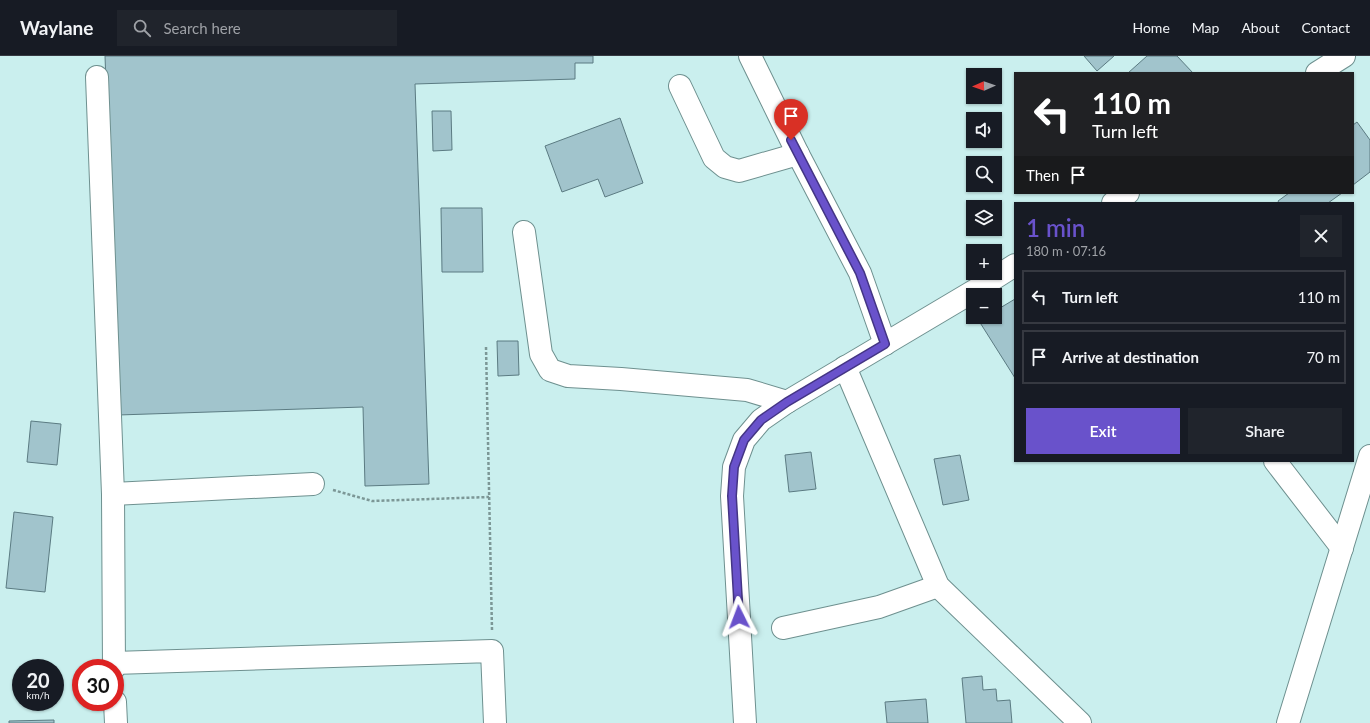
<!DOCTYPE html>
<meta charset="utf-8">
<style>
body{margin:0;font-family:Lato,sans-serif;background:#20242c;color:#f1f3f6;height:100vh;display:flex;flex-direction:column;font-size:15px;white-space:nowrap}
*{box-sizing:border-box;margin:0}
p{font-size:13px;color:#9ea1a6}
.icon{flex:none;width:22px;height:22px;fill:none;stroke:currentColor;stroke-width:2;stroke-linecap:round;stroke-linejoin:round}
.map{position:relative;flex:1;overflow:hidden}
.details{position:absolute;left:1014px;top:146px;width:340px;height:260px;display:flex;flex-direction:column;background:#171b24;border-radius:0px;box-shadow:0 1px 3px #0004}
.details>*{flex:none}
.banner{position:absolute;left:1014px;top:16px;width:340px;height:122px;border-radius:0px;box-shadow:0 1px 3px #0004;background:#202124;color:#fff;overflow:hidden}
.needle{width:26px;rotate:268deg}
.controls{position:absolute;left:966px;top:12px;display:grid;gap:8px}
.controls a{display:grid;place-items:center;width:36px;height:36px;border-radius:0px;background:#171b24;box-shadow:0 1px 3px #0004;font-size:20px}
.speed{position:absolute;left:12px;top:603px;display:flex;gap:8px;font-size:20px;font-weight:700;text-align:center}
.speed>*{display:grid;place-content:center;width:52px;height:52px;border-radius:50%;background:#171b24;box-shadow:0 1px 3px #0004;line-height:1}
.speed small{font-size:10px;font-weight:400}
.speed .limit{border:6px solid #d22;background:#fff;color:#111}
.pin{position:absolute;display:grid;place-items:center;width:34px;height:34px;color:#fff;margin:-41px -17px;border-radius:50% 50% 50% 0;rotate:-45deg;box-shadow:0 0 4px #0007}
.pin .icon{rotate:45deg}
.me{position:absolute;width:44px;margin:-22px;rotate:357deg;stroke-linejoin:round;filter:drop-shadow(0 0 3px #0008)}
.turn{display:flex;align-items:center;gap:14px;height:84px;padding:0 12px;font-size:18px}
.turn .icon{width:52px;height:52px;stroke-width:2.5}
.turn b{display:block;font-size:28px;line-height:34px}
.then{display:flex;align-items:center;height:38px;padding:0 12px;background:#0003;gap:8px;font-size:15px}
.round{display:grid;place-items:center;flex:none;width:42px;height:42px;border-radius:0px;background:#20242c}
.overview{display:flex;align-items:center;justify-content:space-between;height:68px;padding:0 12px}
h1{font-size:24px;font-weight:600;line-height:30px;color:#6952cb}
.primary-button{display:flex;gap:8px;margin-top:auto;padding:8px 12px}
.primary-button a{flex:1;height:46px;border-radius:0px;background:#6952cb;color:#fff;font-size:16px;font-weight:600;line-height:46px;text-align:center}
.primary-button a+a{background:#20242c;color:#f1f3f6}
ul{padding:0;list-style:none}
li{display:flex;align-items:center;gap:12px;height:54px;margin:0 8px 6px;padding:0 4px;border:2px solid #363941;border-radius:0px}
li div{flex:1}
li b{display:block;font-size:15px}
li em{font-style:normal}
header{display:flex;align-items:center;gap:24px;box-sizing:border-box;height:56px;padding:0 20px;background:#171b24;border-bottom:1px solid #363941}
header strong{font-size:19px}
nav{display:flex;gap:22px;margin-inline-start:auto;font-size:14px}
.search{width:280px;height:36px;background:#20242c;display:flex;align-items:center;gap:10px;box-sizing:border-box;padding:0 14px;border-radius:0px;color:#9ea1a6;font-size:15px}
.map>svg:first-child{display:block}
.building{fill:#a1c4cc;stroke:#5b7b82}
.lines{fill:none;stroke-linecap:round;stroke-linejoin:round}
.minor-casing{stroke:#6e908f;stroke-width:24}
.path{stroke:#7c9796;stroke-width:2.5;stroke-dasharray:3 2;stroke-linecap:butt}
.minor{stroke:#fff;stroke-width:22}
.route-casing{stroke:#443584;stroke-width:10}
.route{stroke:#6952cb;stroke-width:7}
</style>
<header>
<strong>Waylane</strong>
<div class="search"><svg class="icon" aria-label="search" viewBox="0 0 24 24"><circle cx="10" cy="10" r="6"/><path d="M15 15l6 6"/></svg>Search here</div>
<nav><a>Home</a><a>Map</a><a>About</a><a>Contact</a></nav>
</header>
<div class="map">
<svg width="1370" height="667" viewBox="0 0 1370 667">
<rect width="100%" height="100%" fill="#caefee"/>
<g class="building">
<path d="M105 0H593V7H575V23L415 28 429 428 365 430 363 351 118 359Z"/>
<path d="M1084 0H1114L1097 15Z"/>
<path d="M1147 0H1177L1193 17H1128Z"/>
<path d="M432 55H451L452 94 433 95Z"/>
<path d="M620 62 643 127 605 141 598 123 562 136 545 90Z"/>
<path d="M1357 66 1370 84V116L1353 129V69Z"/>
<path d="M1289 137H1342L1328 147H1279L1278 145Z"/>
<path d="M441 152H482L483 216H442Z"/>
<path d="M1015 243V322L979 265 986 261H995V255Z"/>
<path d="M497 285H518L519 319 498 320Z"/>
<path d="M31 365 61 368 57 409 27 406Z"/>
<path d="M811 396 816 433 789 436 785 399Z"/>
<path d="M960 399 969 444 943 449 934 403Z"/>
<path d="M14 456 53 461 45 536 6 532Z"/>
<path d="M982 620 983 634 996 633 997 645 1010 644 1012 667H966L962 622Z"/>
<path d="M926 643 928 667H887L885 646Z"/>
<path d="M54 664V667H9V665Z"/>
</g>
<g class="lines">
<g class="minor-casing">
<g id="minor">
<path d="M750 0 798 98 860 217 885 288"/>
<path d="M1317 17 1344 0"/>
<path d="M97 21 113 438 114 612"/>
<path d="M680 30 714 102 725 111 739 115 798 98"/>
<path d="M1113 147 1128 137"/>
<path d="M524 176 541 298 550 314 568 320 621 323 747 334 787 346"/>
<path d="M845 311 938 530 1080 667"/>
<path d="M1275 405 1342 492"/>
<path d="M113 438 313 428"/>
<path d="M783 572 879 551 938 530"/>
<path d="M114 607 492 595 495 667"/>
<path d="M115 646 116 667"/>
<path d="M745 667 732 440 734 411 744 384 761 364 787 346 979 232 1015 209"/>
<path d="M1288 667 1370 400"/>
</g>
</g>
<g class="path">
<path d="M486 291 492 574"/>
<path d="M333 434 372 445 489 441"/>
</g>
<use href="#minor" class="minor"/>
</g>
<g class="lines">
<g class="route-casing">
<path id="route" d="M739 561 732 440 734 411 744 384 761 364 787 346 885 288 860 217 791 84"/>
</g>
<use href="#route" class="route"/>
</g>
</svg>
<div class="controls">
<a><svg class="needle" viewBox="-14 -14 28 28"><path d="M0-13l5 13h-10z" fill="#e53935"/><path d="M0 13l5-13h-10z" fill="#9ea1a6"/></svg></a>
<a><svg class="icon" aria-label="sound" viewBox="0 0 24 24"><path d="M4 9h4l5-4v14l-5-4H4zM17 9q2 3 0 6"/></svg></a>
<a><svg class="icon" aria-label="search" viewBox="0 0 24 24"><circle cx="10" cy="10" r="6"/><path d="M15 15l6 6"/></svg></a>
<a><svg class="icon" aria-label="layers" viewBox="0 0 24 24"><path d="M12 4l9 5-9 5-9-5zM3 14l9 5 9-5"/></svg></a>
<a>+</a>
<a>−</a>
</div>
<div class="speed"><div>20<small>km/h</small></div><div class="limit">30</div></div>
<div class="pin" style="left:791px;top:84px;background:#d93025"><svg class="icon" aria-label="arrive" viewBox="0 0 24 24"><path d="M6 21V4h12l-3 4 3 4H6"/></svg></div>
<svg class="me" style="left:739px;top:561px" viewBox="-20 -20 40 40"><path d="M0-17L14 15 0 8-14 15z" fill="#6952cb" stroke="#fff" stroke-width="4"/></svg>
<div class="banner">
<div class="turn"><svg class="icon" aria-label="left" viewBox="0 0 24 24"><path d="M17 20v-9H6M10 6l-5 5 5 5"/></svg><div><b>110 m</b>Turn left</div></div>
<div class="then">Then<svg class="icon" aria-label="arrive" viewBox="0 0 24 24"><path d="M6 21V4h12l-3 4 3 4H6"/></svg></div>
</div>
<section class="details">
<div class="overview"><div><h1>1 min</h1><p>180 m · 07:16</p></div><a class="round"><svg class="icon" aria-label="close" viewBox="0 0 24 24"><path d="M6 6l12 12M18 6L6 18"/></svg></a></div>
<ul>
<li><svg class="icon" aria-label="left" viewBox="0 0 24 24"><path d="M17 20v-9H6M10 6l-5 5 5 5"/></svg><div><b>Turn left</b></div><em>110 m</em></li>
<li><svg class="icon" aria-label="arrive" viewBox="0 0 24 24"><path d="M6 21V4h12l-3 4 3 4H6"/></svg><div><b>Arrive at destination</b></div><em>70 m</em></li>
</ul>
<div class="primary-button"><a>Exit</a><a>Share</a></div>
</section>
</div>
